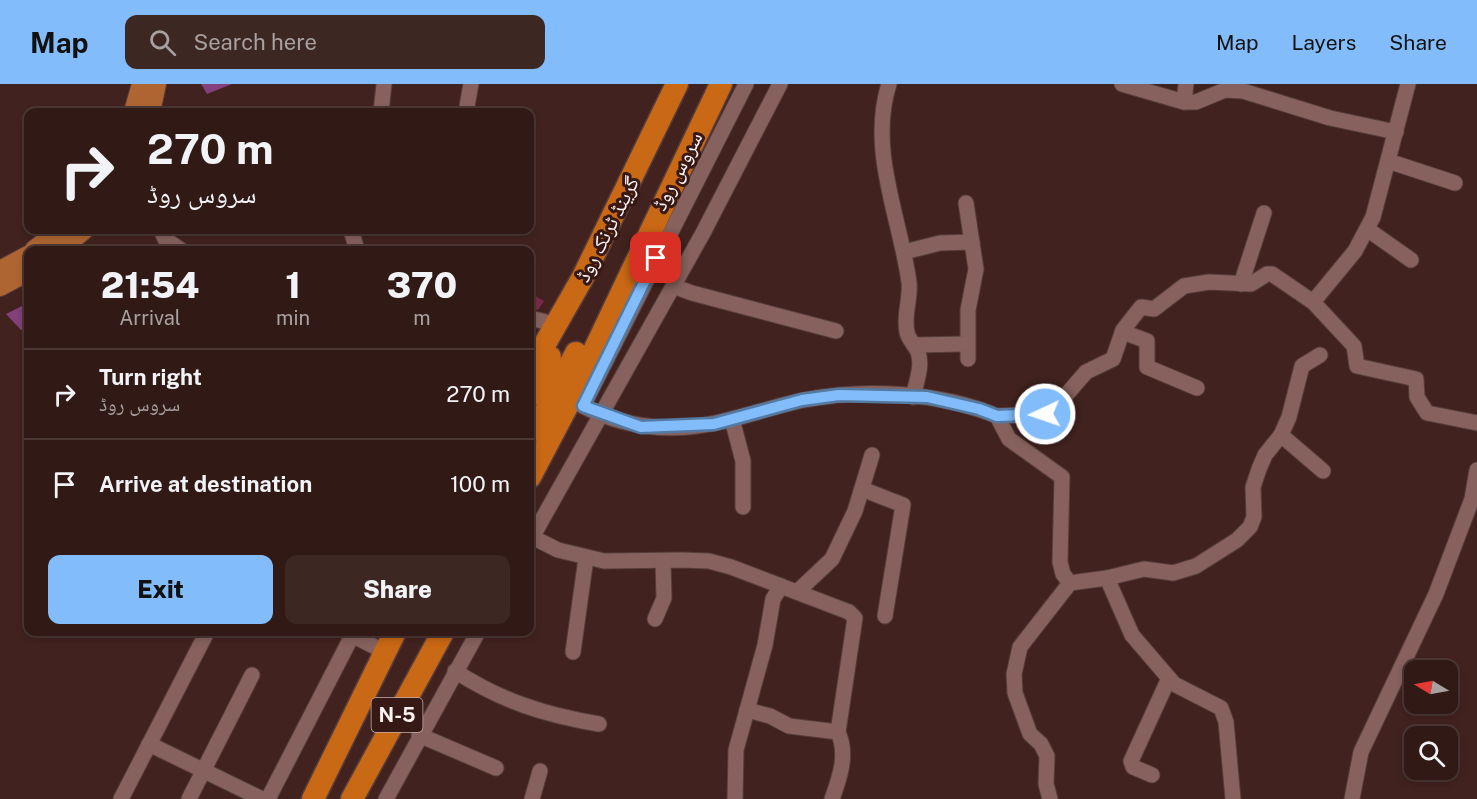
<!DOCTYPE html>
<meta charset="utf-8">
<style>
body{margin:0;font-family:"Public Sans","Noto Naskh Arabic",sans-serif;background:#3d2723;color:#f1f3f6;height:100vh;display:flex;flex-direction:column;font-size:22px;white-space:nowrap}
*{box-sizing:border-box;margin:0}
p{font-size:20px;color:#a8a1a1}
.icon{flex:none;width:33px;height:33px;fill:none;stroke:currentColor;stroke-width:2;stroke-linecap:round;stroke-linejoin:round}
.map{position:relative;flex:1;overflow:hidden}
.side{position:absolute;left:24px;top:162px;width:510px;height:390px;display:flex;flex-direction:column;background:#311a16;border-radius:12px;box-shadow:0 3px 9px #0003,0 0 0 2px #4c3835}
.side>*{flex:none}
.banner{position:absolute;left:24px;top:24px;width:510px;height:126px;border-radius:12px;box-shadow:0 3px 9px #0003,0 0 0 2px #4c3835;background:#311a16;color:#f1f3f6;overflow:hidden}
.needle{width:39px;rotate:280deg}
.fabs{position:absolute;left:1404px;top:576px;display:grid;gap:12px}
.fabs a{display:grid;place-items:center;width:54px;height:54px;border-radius:12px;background:#311a16;box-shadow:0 3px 9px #0003,0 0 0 2px #4c3835;font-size:30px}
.pin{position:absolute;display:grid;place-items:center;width:51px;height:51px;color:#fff;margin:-26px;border-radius:12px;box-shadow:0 3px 9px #0006}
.me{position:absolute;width:66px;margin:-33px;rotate:267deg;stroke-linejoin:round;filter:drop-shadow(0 0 4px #0008)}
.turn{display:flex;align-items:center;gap:21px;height:126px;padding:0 24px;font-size:27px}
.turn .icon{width:78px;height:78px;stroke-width:2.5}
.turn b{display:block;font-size:42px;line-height:51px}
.eta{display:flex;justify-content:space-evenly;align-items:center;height:102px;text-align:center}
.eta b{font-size:36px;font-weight:800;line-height:42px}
.action{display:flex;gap:12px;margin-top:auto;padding:12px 24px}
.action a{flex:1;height:69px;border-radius:12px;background:#82bcfa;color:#111;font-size:24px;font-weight:800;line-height:69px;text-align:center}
.action a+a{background:#3d2723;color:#f1f3f6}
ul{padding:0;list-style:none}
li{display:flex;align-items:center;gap:18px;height:90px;padding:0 24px;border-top:2px solid #4c3835}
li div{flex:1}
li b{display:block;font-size:22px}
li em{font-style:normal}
header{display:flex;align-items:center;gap:36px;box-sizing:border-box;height:84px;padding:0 30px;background:#82bcfa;color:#111}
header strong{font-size:28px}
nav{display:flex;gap:33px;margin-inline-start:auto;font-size:21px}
.search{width:420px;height:54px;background:#3d2723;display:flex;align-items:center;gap:15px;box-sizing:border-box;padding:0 21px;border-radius:12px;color:#a8a1a1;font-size:22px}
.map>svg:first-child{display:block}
.water{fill:#83407b}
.building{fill:#7c294a}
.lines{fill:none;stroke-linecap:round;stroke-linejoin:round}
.minor-casing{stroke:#563d3b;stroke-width:17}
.major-casing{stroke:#563d3b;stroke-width:22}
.highway-casing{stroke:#563d3b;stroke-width:25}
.minor{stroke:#86615d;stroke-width:15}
.major{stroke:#ae6532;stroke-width:20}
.highway{stroke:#c96815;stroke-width:22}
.route-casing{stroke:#547aa2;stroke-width:15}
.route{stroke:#82bcfa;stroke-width:10}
.labels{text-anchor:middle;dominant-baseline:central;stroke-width:6;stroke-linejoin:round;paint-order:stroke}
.shield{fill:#361815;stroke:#c3b0ae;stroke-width:1.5}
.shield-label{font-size:20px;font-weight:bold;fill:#fff1f0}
.street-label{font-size:21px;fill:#fff1f0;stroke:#361815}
</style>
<header>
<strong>Map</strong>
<div class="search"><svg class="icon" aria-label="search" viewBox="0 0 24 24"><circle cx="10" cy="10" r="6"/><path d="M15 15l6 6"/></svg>Search here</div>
<nav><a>Map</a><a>Layers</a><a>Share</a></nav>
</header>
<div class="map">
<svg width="1477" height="715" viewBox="0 0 1477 715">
<rect width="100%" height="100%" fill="#41221e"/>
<g class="water">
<path d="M201 0H232L207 10Z"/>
<path d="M28 219V246H21L6 230Z"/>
</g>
<path class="building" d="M530 209 544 217 538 226 530 225Z"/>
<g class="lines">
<g class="minor-casing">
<g id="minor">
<path d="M889 0C868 66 900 133 909 198 911 215 903 231 907 248 908 255 915 261 918 268 923 281 916 299 913 313"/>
<path d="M1122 0 1184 18H1196L1225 6 1243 7 1330 34 1396 48"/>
<path d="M1184 18 1186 0"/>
<path d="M381 28 384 0"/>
<path d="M466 28 471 0"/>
<path d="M1388 77 1455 99"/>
<path d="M966 119 976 185 968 226V275"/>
<path d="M1367 145 1411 176"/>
<path d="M161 146 165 155 181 166"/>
<path d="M351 146 357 166"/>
<path d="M904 168 940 159 972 158"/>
<path d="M1241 200 1264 129"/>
<path d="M673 202 692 209 836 247"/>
<path d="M1313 218 1355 167 1373 133 1408 0"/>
<path d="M530 234 554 240"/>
<path d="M1123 248 1147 257V283L1197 304"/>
<path d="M914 261 966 260"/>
<path d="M571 315C613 342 666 350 715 339 745 333 774 322 804 316 865 304 939 308 997 332L1009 355 1062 393 1060 478 1063 490 1070 499"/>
<path d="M583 322 746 0"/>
<path d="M997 332 1045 330 1054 325 1086 288 1113 275 1123 246 1141 223 1154 225 1184 202 1209 198 1251 200 1267 190H1272L1313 218 1354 262 1357 282 1416 295 1417 313 1427 329 1477 339"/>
<path d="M732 335 743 377V423"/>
<path d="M1281 351 1323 387"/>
<path d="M862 405 903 421 885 532"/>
<path d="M532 453 558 466 604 477 682 476 709 477 731 483 849 528 855 534 838 648C848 670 840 693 832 715"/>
<path d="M530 457 703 149 780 0"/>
<path d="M1107 494 1132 551 1174 600 1221 624 1226 638 1233 715"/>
<path d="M797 508 832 475 855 427 872 371"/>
<path d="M655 535 664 514 663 477"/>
<path d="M346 548 385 568"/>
<path d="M573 568 586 474"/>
<path d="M455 587C501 617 545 631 599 640"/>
<path d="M747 626 770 632 789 642 838 648"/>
<path d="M419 651 496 684"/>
<path d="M149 660 262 715"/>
<path d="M1152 691 1133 683 1131 677 1169 594"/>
<path d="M121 715 207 548"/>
<path d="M189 715 252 591"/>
<path d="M268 715 354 548"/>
<path d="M386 715 478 548"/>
<path d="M532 715 540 687"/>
<path d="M735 715 736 666 765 561 773 515 781 502"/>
<path d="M1050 715 1046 700 1047 672 1041 660 1030 650 1015 609 1014 590 1020 563 1070 499 1107 494 1144 485 1173 489 1196 482 1237 456 1250 443 1254 433 1253 403 1259 385 1265 371 1281 351 1289 333 1302 282 1320 271"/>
<path d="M1352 715 1361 668 1436 510 1472 415 1477 386"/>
</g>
</g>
<g class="major-casing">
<g id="major">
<path d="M134 28 142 0"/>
<path d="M150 28 156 0"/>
<path d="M35 166 61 146"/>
<path d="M59 166 83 146"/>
<path d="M0 187 28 172"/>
<path d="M0 202 28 187"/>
</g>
</g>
<g class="highway-casing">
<g id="highway">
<path d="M530 286 583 193 677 0"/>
<path d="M530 312 550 273"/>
<path d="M530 347 536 346 576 269"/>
<path d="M530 393 571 315 721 0"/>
<path d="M313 715 395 548"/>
<path d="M352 715 443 548"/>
</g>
</g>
<use href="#minor" class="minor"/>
<use href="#major" class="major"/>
<use href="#highway" class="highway"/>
</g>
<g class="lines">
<g class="route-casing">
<path id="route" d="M656 174 583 322 641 343 714 340 802 316 839 311 927 313 979 325 997 332 1045 330"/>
</g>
<use href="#route" class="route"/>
</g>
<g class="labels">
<rect class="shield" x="371.5" y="614" width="51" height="34" rx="4.5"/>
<g class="shield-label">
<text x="397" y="631">N-5</text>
</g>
<g class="street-label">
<text transform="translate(677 87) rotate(-63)">سروس روڈ</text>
<text transform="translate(607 145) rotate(-63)">گرینڈ ٹرنک روڈ</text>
</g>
</g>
</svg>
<div class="fabs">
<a><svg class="needle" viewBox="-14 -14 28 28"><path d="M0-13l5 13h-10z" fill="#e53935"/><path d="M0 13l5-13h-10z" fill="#a8a1a1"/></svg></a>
<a><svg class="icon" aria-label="search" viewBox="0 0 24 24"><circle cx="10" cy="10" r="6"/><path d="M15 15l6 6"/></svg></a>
</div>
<div class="pin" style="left:656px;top:174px;background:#d93025"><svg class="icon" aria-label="arrive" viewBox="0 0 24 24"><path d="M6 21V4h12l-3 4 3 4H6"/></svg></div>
<svg class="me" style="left:1045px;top:330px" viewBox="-20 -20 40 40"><circle r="17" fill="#82bcfa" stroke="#fff" stroke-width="3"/><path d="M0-11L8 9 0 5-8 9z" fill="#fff"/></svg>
<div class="banner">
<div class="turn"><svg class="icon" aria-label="right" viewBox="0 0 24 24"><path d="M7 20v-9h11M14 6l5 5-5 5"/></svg><div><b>270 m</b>سروس روڈ</div></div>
</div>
<section class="side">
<div class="eta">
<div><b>21:54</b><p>Arrival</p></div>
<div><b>1</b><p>min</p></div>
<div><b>370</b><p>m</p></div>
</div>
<ul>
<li><svg class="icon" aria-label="right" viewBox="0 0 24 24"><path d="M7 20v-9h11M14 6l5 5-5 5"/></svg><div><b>Turn right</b><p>سروس روڈ</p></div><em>270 m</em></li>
<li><svg class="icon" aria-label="arrive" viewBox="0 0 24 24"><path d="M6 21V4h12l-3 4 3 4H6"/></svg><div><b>Arrive at destination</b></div><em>100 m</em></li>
</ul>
<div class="action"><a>Exit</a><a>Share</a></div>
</section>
</div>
